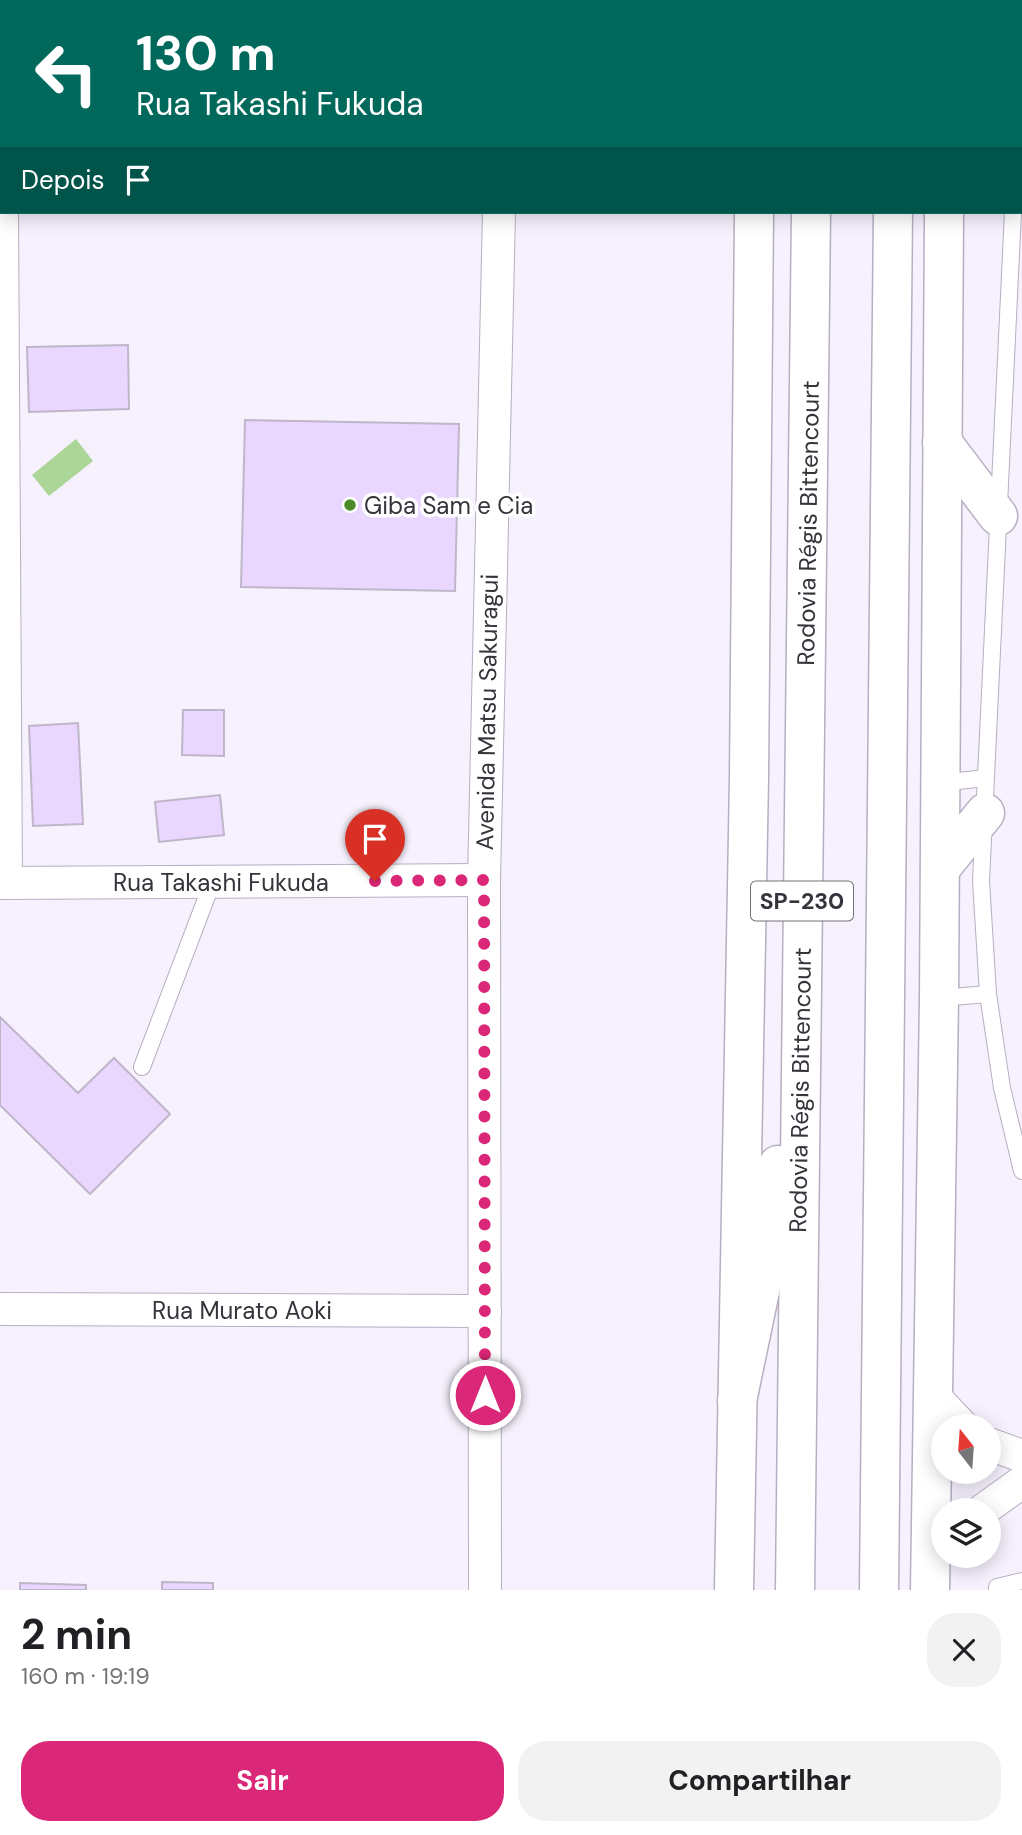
<!DOCTYPE html>
<html lang="pt">
<meta charset="utf-8">
<style>
body{margin:0;font-family:"DM Sans",sans-serif;background:#f2f2f2;color:#202124;height:100vh;display:flex;flex-direction:column;font-size:26px;white-space:nowrap}
*{box-sizing:border-box;margin:0}
p{font-size:23px;color:#757577}
.icon{flex:none;width:38px;height:38px;fill:none;stroke:currentColor;stroke-width:2;stroke-linecap:round;stroke-linejoin:round}
.map{position:relative;height:1590px;overflow:hidden}
.sheet{display:flex;flex-direction:column;background:#fff;flex:1}
.sheet>*{flex:none}
.guide{position:absolute;left:0px;top:0px;width:1022px;height:214px;box-shadow:0 4px 18px #0003;background:#00695c;color:#fff;overflow:hidden}
.needle{width:46px;rotate:343deg}
.tools{position:absolute;left:931px;top:1414px;display:grid;gap:14px}
.tools a{display:grid;place-items:center;width:70px;height:70px;border-radius:50%;background:#fff;box-shadow:0 4px 18px #0003;font-size:35px}
.pin{position:absolute;display:grid;place-items:center;width:60px;height:60px;color:#fff;margin:-72px -30px;border-radius:50% 50% 50% 0;rotate:-45deg;box-shadow:0 0 7px #0007}
.pin .icon{rotate:45deg}
.me{position:absolute;width:77px;margin:-38px;rotate:0deg;stroke-linejoin:round;filter:drop-shadow(0 0 5px #0008)}
.turn{display:flex;align-items:center;gap:24px;height:147px;padding:0 21px;font-size:32px}
.turn .icon{width:91px;height:91px;stroke-width:2.5}
.turn b{display:block;font-size:49px;line-height:60px}
.then{display:flex;align-items:center;height:66px;padding:0 21px;background:#0003;gap:14px;font-size:26px}
.round{display:grid;place-items:center;flex:none;width:74px;height:74px;border-radius:28px;background:#f2f2f2}
.overview{display:flex;align-items:center;justify-content:space-between;height:119px;padding:0 21px}
h1{font-size:42px;font-weight:700;line-height:52px}
.primary-button{display:flex;gap:14px;margin-top:auto;padding:14px 21px}
.primary-button a{flex:1;height:80px;border-radius:28px;background:#db2777;color:#fff;font-size:28px;font-weight:700;line-height:80px;text-align:center}
.primary-button a+a{background:#f2f2f2;color:#202124}
.map>svg:first-child{display:block}
.water{fill:#abd698}
.building{fill:#e9d7ff;stroke:#bfb6ca;stroke-width:2}
.lines{fill:none;stroke-linecap:round;stroke-linejoin:round}
.service-casing{stroke:#b7aec2;stroke-width:18}
.minor-casing{stroke:#b7aec2;stroke-width:34}
.primary-casing{stroke:#b7aec2;stroke-width:41}
.motorway-casing{stroke:#b7aec2;stroke-width:41}
.path{stroke:#bbb7c2;stroke-width:4.5;stroke-dasharray:3.5 5;stroke-linecap:butt}
.service{stroke:#fff;stroke-width:16}
.minor{stroke:#fff;stroke-width:32}
.primary{stroke:#fff;stroke-width:38}
.motorway{stroke:#fff;stroke-width:38}
.route{stroke:#db2777;stroke-width:12;stroke-dasharray:0 21.6}
.poi-dot{fill:#4d8a2a;stroke:#fff;stroke-width:2.5}
.labels{text-anchor:middle;dominant-baseline:central;stroke-width:7;stroke-linejoin:round;paint-order:stroke}
.shield{fill:#fff;stroke:#727076;stroke-width:2}
.shield-label{font-size:23px;font-weight:bold;fill:#36333b}
.poi-label{font-size:24px;fill:#36333b;stroke:#fff;text-anchor:start}
.street-label{font-size:24px;fill:#36333b;stroke:#fff}
</style>
<div class="map">
<svg width="1022" height="1590" viewBox="0 0 1022 1590">
<rect width="100%" height="100%" fill="#f6f1fd"/>
<path class="water" d="M76 439 93 461 49 496 32 475Z"/>
<g class="building">
<path d="M72 0H267L72 2Z"/>
<path d="M128 345 129 409 29 412 27 347Z"/>
<path d="M245 420 459 424 455 591 241 587Z"/>
<path d="M183 710H224V756L182 755Z"/>
<path d="M78 723 83 824 33 826 29 726Z"/>
<path d="M220 795 224 835 159 842 155 802Z"/>
<path d="M0 1017 78 1093 114 1058 170 1114 90 1194 0 1105Z"/>
<path d="M162 1582 213 1583V1590H162Z"/>
<path d="M20 1583 86 1585V1590H20Z"/>
</g>
<g class="lines">
<g class="service-casing">
<g id="service">
<path d="M1020 46 1022 9"/>
<path d="M939 783 986 778"/>
<path d="M988 994 1002 1088 1022 1171"/>
<path d="M939 998 988 994 981 881 1013 212"/>
<path d="M142 1067 212 883"/>
<path d="M997 1590V1587L1022 1581"/>
</g>
</g>
<g class="minor-casing">
<g id="minor">
<path d="M680 2V0"/>
<path d="M0 133 2 188"/>
<path d="M2 212 6 883"/>
<path d="M0 883 484 880"/>
<path d="M0 1309 485 1311"/>
<path d="M932 1394 962 1426"/>
<path d="M989 1444 1022 1456"/>
<path d="M983 1510 1022 1482"/>
<path d="M485 1590 484 880 499 212"/>
</g>
</g>
<g class="primary-casing">
<g id="primary">
<path d="M756 2V0"/>
<path d="M945 2V0"/>
<path d="M942 442 998 516"/>
<path d="M940 869 985 813"/>
<path d="M734 1590 749 778 754 212"/>
<path d="M930 1590 939 998 944 212"/>
</g>
</g>
<g class="motorway-casing">
<g id="motorway">
<path d="M813 2V0"/>
<path d="M896 2V0"/>
<path d="M737 1401 762 1281 778 1165"/>
<path d="M795 1590 811 212"/>
<path d="M879 1590 893 212"/>
</g>
</g>
<path class="path" d="M495 0V2"/>
<use href="#service" class="service"/>
<use href="#minor" class="minor"/>
<use href="#primary" class="primary"/>
<use href="#motorway" class="motorway"/>
</g>
<g class="lines">
<path class="route" d="M375 881 484 880 485 1395"/>
</g>
<circle class="poi-dot" cx="350" cy="505" r="7"/>
<g class="labels">
<rect class="shield" x="751" y="881.5" width="102" height="39" rx="5"/>
<g class="shield-label">
<text x="802" y="901">SP-230</text>
</g>
<g class="poi-label">
<text x="364" y="505">Giba Sam e Cia</text>
</g>
<g class="street-label">
<text transform="translate(808 523) rotate(-89)">Rodovia Régis Bittencourt</text>
<text transform="translate(487 712) rotate(-89)">Avenida Matsu Sakuragui</text>
<text x="221" y="882">Rua Takashi Fukuda</text>
<text transform="translate(800 1090) rotate(-89)">Rodovia Régis Bittencourt</text>
<text x="242" y="1310">Rua Murato Aoki</text>
</g>
</g>
</svg>
<div class="tools">
<a><svg class="needle" viewBox="-14 -14 28 28"><path d="M0-13l5 13h-10z" fill="#e53935"/><path d="M0 13l5-13h-10z" fill="#757577"/></svg></a>
<a><svg class="icon" aria-label="layers" viewBox="0 0 24 24"><path d="M12 4l9 5-9 5-9-5zM3 14l9 5 9-5"/></svg></a>
</div>
<div class="pin" style="left:375px;top:881px;background:#d93025"><svg class="icon" aria-label="arrive" viewBox="0 0 24 24"><path d="M6 21V4h12l-3 4 3 4H6"/></svg></div>
<svg class="me" style="left:485px;top:1395px" viewBox="-20 -20 40 40"><circle r="17" fill="#db2777" stroke="#fff" stroke-width="3"/><path d="M0-11L8 9 0 5-8 9z" fill="#fff"/></svg>
<div class="guide">
<div class="turn"><svg class="icon" aria-label="left" viewBox="0 0 24 24"><path d="M17 20v-9H6M10 6l-5 5 5 5"/></svg><div><b>130 m</b>Rua Takashi Fukuda</div></div>
<div class="then">Depois<svg class="icon" aria-label="arrive" viewBox="0 0 24 24"><path d="M6 21V4h12l-3 4 3 4H6"/></svg></div>
</div>
</div>
<section class="sheet">
<div class="overview"><div><h1>2 min</h1><p>160 m · 19:19</p></div><a class="round"><svg class="icon" aria-label="close" viewBox="0 0 24 24"><path d="M6 6l12 12M18 6L6 18"/></svg></a></div>
<div class="primary-button"><a>Sair</a><a>Compartilhar</a></div>
</section>
